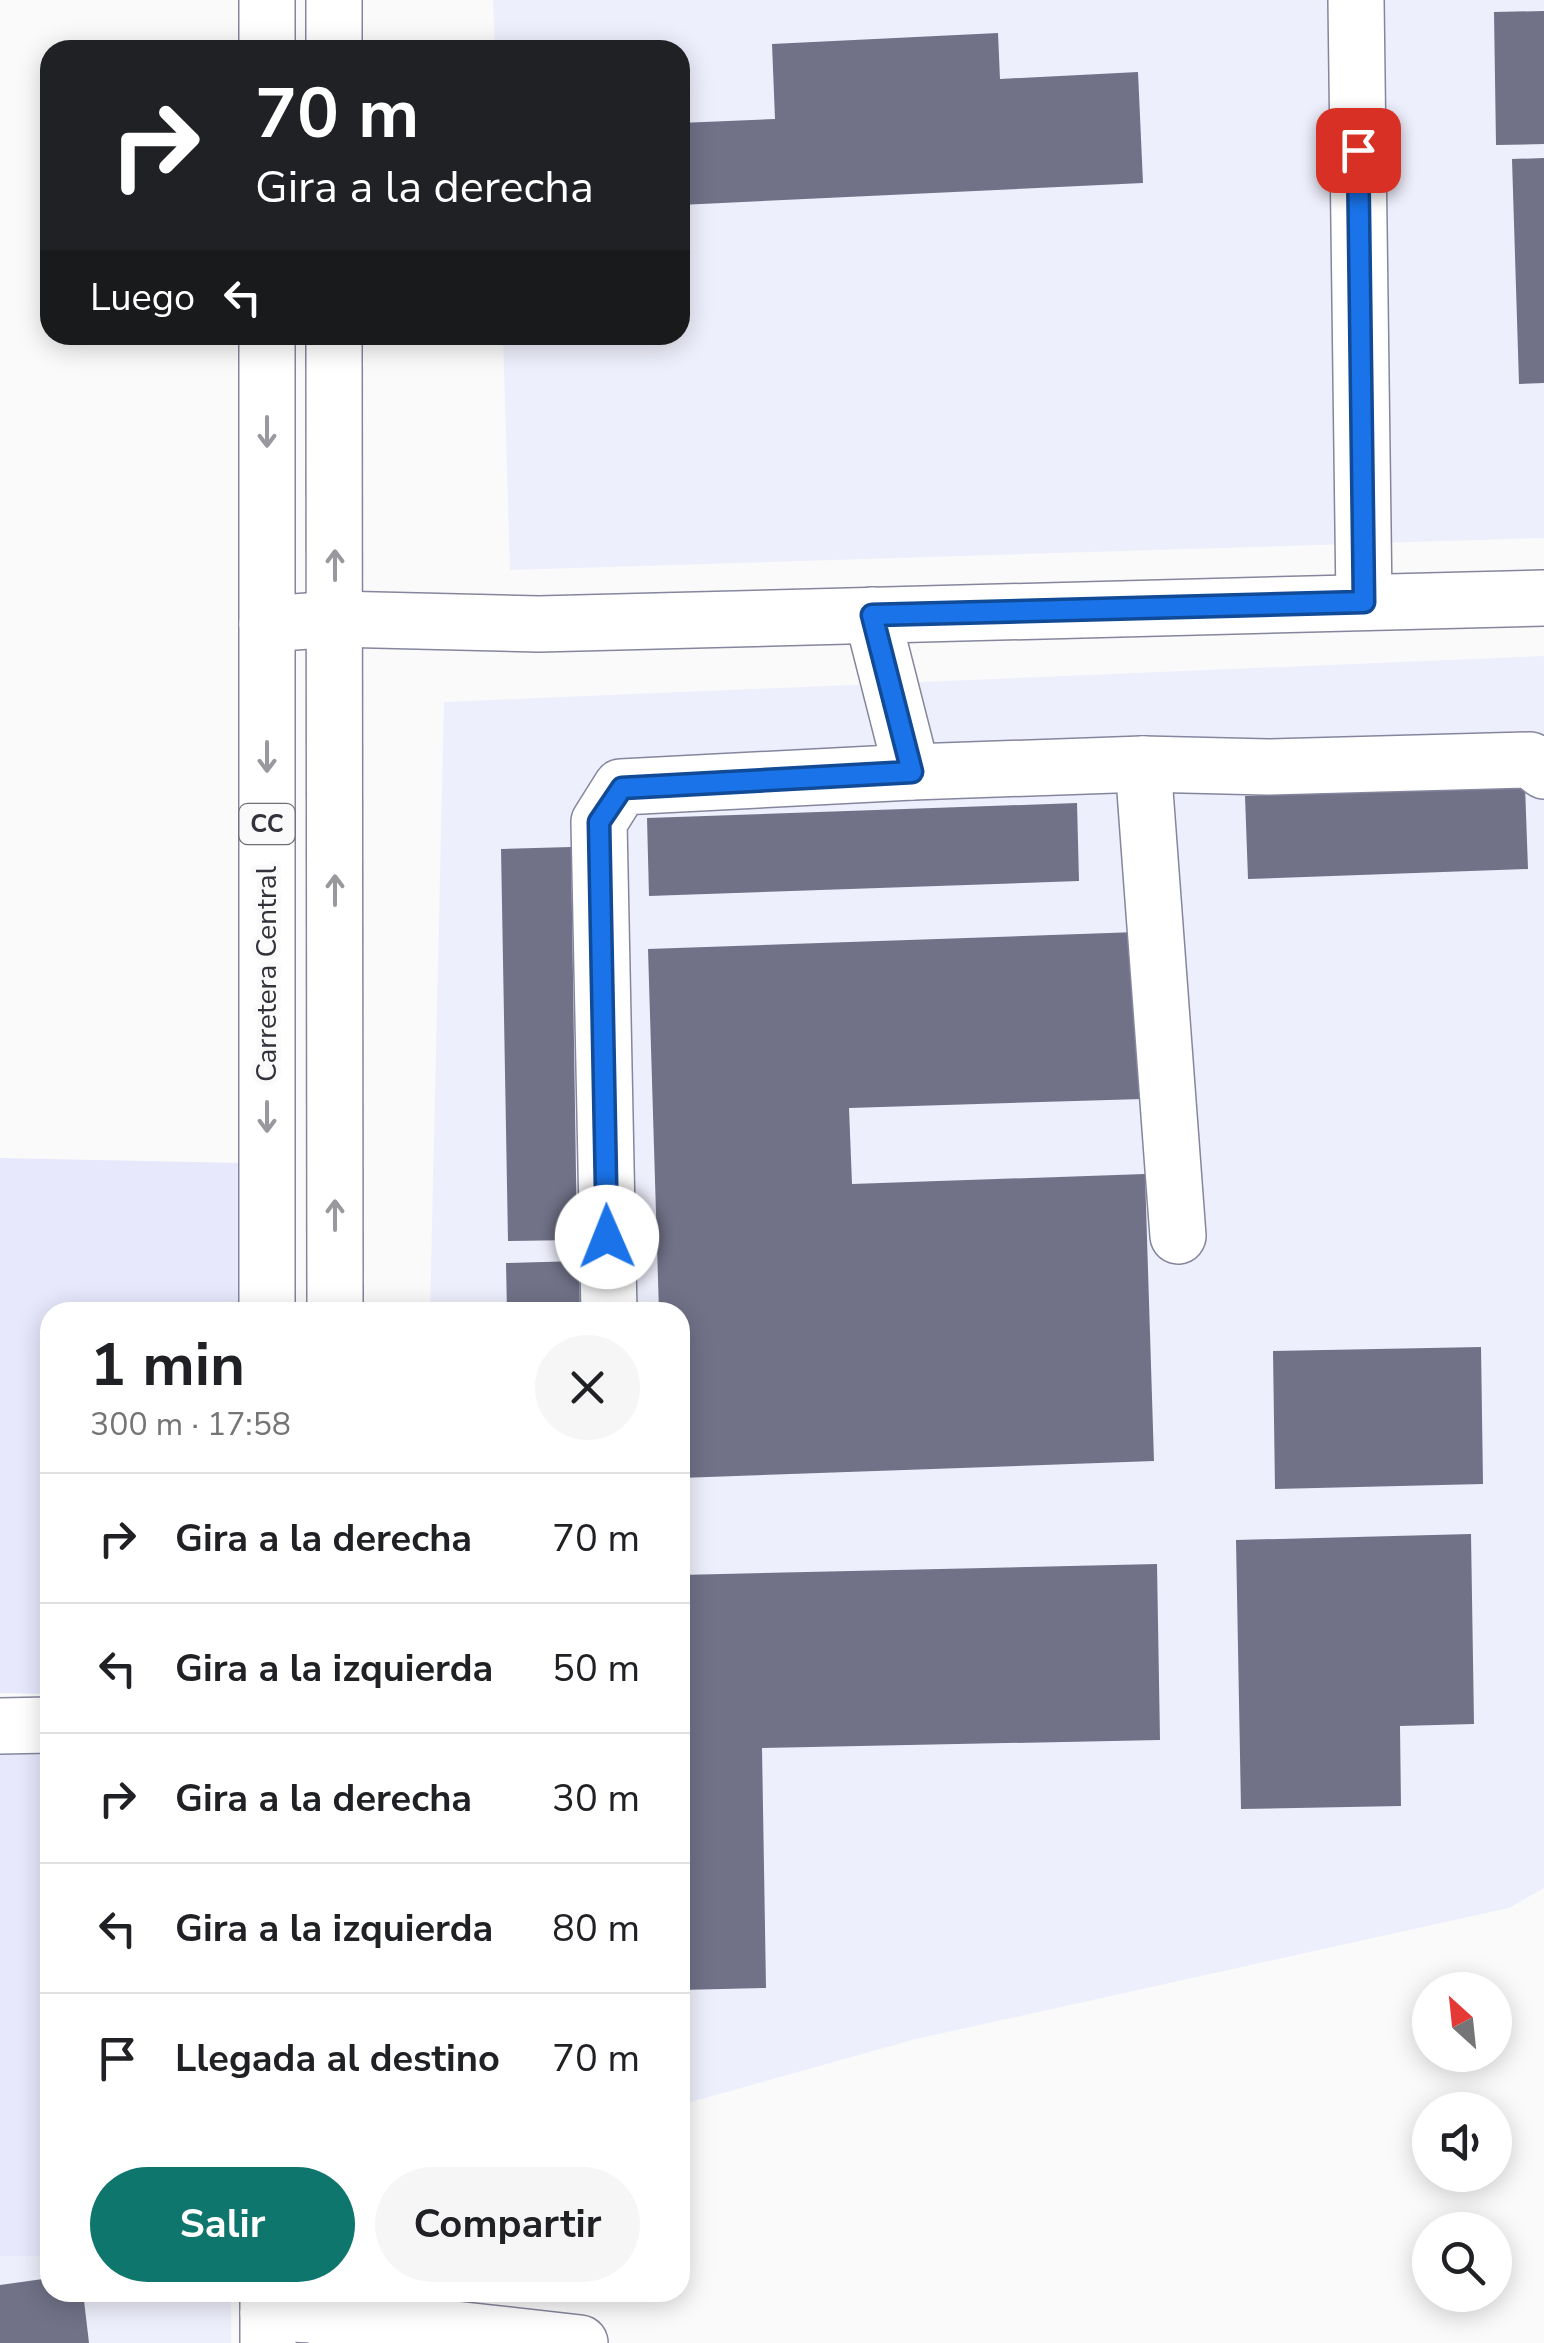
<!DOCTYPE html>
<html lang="es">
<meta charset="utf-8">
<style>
body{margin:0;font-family:"Nunito Sans",sans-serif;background:#f6f6f6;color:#202124;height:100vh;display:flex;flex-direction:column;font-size:38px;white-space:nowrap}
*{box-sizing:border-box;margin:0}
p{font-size:32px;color:#757577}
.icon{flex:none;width:55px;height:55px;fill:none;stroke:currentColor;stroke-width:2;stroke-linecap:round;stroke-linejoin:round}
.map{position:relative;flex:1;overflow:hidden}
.details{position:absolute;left:40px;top:1302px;width:650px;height:1000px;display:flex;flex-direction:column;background:#fff;border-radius:30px;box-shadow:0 5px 25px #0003}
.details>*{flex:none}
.hud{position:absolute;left:40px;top:40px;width:650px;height:305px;border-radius:30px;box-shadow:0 5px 25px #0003;background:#202124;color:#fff;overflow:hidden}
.needle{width:65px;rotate:333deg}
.tools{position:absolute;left:1412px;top:1972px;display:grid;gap:20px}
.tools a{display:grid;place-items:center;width:100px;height:100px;border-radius:50%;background:#fff;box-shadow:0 5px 25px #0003;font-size:50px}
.pin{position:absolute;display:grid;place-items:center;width:85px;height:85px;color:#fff;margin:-42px;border-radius:20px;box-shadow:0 5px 15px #0006}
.me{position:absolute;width:110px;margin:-55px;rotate:359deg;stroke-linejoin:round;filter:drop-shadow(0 0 8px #0008)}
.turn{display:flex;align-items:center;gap:35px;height:210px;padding:0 50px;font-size:45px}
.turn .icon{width:130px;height:130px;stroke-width:2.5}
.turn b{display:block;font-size:70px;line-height:85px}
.then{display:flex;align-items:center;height:95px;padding:0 50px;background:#0003;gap:20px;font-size:38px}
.round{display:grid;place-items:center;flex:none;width:105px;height:105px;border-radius:52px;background:#f6f6f6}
.headline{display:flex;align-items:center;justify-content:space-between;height:170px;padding:0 50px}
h1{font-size:60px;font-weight:700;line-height:75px}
.action{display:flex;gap:20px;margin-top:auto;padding:20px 50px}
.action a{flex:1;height:115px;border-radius:60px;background:#0f766e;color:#fff;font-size:40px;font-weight:700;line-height:115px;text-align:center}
.action a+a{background:#f6f6f6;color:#202124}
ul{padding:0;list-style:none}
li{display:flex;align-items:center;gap:30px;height:130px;padding:0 50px;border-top:2px solid #e0e0e0}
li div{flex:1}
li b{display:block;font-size:38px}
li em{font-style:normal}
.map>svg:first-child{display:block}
.built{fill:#eeeffc}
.green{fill:#e7e8fc}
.building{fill:#717288}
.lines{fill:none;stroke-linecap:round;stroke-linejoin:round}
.minor-casing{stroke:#85869d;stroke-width:58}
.highway-casing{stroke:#85869d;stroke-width:58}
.minor{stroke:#fff;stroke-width:55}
.highway{stroke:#fff;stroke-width:55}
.oneway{stroke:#98989e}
.route-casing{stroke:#114b97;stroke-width:25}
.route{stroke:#1a73e8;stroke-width:18}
.labels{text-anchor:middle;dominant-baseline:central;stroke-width:10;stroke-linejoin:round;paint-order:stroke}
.shield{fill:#fafafa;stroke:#6e6e75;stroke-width:2.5}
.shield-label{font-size:25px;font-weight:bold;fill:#32323c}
.street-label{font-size:28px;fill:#32323c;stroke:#fafafa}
</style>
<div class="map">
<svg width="1544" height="2343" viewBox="0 0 1544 2343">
<rect width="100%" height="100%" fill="#fafafa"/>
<g class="built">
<path d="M493 0H1544V538L510 570 503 335H680V50H495Z"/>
<path d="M1544 656V1888L1509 1908 916 2039 680 2105V1312H430L444 702Z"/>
<path d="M50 2206V2292L231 2293V2343H0V2236Z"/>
</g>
<g class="green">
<path d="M0 1158 241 1163 243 1312H50V1694L0 1693Z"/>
<rect x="0" y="1745" width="50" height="511"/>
</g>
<g class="building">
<path d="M1544 11V144L1496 145 1494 12Z"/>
<path d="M998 33 1000 79 1138 72 1143 183 680 205V123L775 119 772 44Z"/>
<path d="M1544 158V383L1519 384 1512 159Z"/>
<path d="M1525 786 1528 869 1248 879 1245 796Z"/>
<path d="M1077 803 1079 881 649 896 647 818Z"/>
<path d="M571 847 577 1240 508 1241 501 849Z"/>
<path d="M1137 932 1142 1099 849 1108 852 1184 1145 1174 1154 1461 680 1478V1312H659L648 949Z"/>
<path d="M579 1261 580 1312H507L506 1263Z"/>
<path d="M1481 1347 1483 1484 1275 1489 1273 1351Z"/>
<path d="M1471 1534 1474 1724 1400 1726 1401 1806 1241 1809 1236 1540Z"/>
<path d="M1157 1564 1160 1740 762 1748 766 1988 680 1990V1575Z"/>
<path d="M50 2278V2292H83L89 2343H0V2285Z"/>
</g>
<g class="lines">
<g class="minor-casing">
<g id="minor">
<path d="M1356 0 1364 602"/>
<path d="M267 624 335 619 539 624 1544 598"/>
<path d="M1143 764 1178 1236"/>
<path d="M912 772 1143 764 1268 767 1530 760 1544 771"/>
<path d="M609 1312 599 822 621 787 912 772 872 615"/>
<path d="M0 1726 50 1725"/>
<path d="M268 2313 336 2316 580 2343"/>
</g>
</g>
<g class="highway-casing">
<g id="highway">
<path d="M267 0V50"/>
<path d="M334 0V50"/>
<path d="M267 335V1312"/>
<path d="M334 335 335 1312"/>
<path d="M268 2292V2343"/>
<path d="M336 2292V2343"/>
</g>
</g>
<use href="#minor" class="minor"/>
<use href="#highway" class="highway"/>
</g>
<defs><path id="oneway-shaft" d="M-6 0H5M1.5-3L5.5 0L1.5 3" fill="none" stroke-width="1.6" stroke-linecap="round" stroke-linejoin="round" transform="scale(2.5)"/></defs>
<g class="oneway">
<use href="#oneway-shaft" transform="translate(267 432) rotate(90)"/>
<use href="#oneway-shaft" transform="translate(335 565) rotate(-90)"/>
<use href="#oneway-shaft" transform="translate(267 757) rotate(90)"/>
<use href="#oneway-shaft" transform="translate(335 890) rotate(-90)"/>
<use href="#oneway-shaft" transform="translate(267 1117) rotate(90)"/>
<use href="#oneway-shaft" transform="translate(335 1215) rotate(-90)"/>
</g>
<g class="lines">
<g class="route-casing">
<path id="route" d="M607 1237 599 822 622 788 912 772 872 615 1364 602 1358 150"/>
</g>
<use href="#route" class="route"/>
</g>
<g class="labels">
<rect class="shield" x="239.5" y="804" width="55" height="40" rx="8"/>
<g class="shield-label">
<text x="267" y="824">CC</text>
</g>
<g class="street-label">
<text transform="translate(267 974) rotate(-90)">Carretera Central</text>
</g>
</g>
</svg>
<div class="tools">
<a><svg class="needle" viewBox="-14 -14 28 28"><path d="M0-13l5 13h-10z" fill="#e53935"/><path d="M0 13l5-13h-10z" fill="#757577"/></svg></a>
<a><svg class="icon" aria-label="sound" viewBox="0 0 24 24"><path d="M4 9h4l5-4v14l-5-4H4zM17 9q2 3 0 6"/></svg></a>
<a><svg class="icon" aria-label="search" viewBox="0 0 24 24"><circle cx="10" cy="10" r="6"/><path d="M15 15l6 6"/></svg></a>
</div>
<div class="pin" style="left:1358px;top:150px;background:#d93025"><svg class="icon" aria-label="arrive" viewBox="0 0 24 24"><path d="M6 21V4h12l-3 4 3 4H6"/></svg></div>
<svg class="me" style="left:607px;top:1237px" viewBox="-20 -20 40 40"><circle r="19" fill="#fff"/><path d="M0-13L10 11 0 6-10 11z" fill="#1a73e8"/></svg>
<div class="hud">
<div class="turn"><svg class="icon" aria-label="right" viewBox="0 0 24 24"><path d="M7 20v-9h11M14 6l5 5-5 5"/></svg><div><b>70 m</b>Gira a la derecha</div></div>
<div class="then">Luego<svg class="icon" aria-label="left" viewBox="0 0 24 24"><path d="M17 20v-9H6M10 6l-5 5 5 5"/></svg></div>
</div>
<section class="details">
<div class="headline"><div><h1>1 min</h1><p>300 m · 17:58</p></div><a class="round"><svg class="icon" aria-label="close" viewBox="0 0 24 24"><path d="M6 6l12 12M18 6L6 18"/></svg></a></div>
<ul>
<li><svg class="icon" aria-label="right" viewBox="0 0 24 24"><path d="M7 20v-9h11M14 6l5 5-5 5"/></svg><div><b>Gira a la derecha</b></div><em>70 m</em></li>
<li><svg class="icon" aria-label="left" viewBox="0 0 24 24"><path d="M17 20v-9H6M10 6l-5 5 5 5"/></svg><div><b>Gira a la izquierda</b></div><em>50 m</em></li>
<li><svg class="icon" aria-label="right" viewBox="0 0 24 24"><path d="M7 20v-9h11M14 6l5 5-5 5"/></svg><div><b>Gira a la derecha</b></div><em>30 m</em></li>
<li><svg class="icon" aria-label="left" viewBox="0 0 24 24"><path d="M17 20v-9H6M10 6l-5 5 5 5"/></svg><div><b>Gira a la izquierda</b></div><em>80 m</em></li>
<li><svg class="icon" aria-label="arrive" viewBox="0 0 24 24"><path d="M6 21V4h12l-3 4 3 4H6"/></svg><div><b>Llegada al destino</b></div><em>70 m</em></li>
</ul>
<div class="action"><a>Salir</a><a>Compartir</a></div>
</section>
</div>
